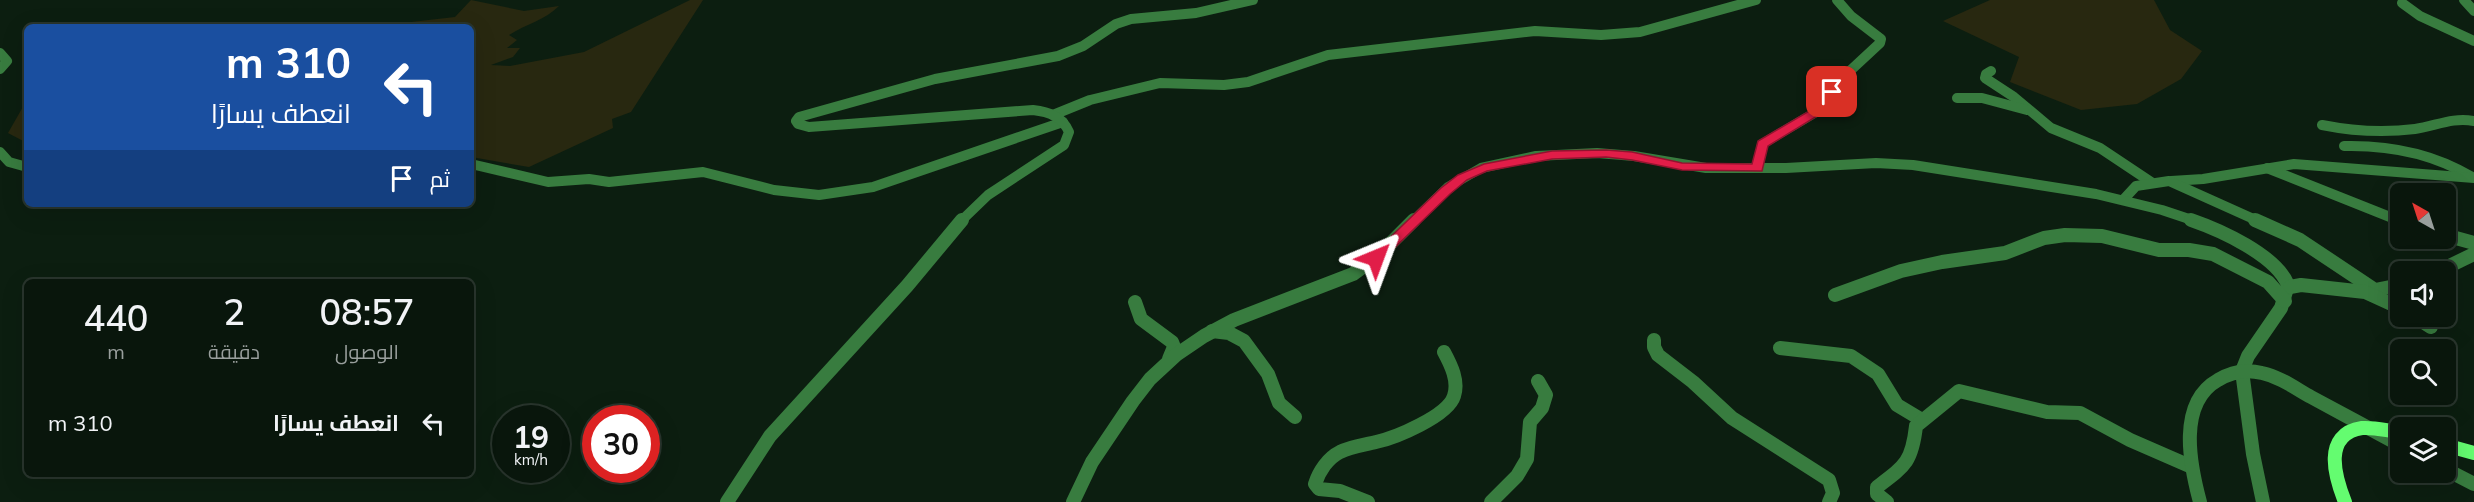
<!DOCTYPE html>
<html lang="ar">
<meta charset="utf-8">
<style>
body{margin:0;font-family:Mulish,Cairo,sans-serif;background:#121f15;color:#f1f3f6;direction:rtl;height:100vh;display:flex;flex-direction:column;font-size:22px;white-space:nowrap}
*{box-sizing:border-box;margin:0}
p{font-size:20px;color:#999f9d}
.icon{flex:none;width:33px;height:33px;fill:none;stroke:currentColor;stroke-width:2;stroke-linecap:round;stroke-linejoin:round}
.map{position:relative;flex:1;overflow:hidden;direction:ltr}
.details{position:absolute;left:24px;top:279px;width:450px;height:198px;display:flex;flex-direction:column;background:#09160c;border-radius:9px;box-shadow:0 6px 24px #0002,0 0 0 2px #29352d;direction:rtl}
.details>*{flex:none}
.guide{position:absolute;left:24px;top:24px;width:450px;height:183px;border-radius:9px;box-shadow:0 6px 24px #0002,0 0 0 2px #29352d;direction:rtl;background:#1a4fa0;color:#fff;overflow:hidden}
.needle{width:39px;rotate:321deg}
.fabs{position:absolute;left:2390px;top:183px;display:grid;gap:12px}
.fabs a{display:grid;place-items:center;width:66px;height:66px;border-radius:9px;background:#09160c;box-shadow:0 6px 24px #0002,0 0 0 2px #29352d;font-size:30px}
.speed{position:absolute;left:492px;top:405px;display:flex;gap:12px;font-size:30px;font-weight:700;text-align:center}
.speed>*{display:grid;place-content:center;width:78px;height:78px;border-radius:50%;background:#09160c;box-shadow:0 6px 24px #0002,0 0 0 2px #29352d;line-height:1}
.speed small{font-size:15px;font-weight:400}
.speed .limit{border:9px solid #d22;background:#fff;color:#111}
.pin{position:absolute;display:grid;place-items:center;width:51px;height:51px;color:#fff;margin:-26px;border-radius:12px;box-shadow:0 3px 9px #0006}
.me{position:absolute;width:66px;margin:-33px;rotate:44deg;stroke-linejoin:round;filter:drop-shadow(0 0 4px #0008)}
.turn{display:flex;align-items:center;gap:21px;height:126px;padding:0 24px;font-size:27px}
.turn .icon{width:78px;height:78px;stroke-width:2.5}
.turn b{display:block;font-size:42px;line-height:51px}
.then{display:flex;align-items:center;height:57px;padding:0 24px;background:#0003;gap:12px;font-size:22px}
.eta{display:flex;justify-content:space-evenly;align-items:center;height:102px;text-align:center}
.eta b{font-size:36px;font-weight:600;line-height:42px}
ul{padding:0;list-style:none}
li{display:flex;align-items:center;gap:18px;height:84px;padding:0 24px}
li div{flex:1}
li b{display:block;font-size:22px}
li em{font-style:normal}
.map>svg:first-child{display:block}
.green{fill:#282810}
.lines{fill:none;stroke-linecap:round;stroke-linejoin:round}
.minor-far1{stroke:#387c3f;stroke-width:10}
.minor{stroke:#387c3f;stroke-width:14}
.tertiary-far1{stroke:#387c3f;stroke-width:10}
.tertiary{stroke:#387c3f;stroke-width:14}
.secondary{stroke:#64fc70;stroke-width:14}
.route{fill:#e11d48;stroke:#92132f;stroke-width:1.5}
</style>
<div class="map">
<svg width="2474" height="502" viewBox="0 0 2474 502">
<rect width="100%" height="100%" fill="#0c1e10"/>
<g class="green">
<path d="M471 0 524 11 559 6C545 20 526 24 509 35L517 40 507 48H520L513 57 491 65 510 66 584 52 690 0H703L631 112 612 119 613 128 529 167 471 157V27H367L455 17Z"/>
<path d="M1990 0H2154L2170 30 2202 51 2181 79 2137 104 2081 110 2010 82 2019 57 1943 21Z"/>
<path d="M27 104V143L8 133 24 105Z"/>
</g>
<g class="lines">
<g class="minor-far1">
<path d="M2464 0 2474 11"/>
<path d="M2402 3 2420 16 2474 41"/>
<path d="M0 53 7 61 0 69"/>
<path d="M1991 71 1986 74 1985 78 2014 97 2051 128 2100 148 2151 182"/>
<path d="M1957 98H1982L2027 110"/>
<path d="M1053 115 1090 100 1160 83 1224 85 1248 82 1328 55 1535 31 1601 35 1640 32 1756 0"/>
<path d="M2322 125C2352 131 2384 133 2415 129 2436 126 2452 117 2474 121"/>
<path d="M2344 146C2388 145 2434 154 2472 177"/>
<path d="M0 152 9 162 27 167"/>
<path d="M471 164 548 182 589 179 609 182 703 172 774 190 819 195 873 187 1063 122"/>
<path d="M1758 168 1762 144 1828 105 1838 82 1880 43 1881 39 1851 16 1837 0"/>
<path d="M2267 168 2400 221"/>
<path d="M2171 181 2203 179 2294 164 2474 178"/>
<path d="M2124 199 2136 186 2169 181 2258 221"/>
<path d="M1413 221 1448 187 1481 168 1536 156 1597 153 1634 156 1706 168H1786L1876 163 1913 165 2096 194 2162 210 2195 221"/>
</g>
<g class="minor">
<path d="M2191 220C2220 230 2276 255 2288 285L2281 308 2248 356 2242 371 2253 454 2263 502"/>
<path d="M2255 220 2300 240 2375 290 2400 285"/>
<path d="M2396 220 2400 221"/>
<path d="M2445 235 2474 243"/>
<path d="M2437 272 2474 254"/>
<path d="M2290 287 2301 285 2365 292 2400 308"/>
<path d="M1835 295 1901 271 1942 262 2005 253 2044 238 2065 235 2102 236 2159 250H2189L2213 254 2268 282 2285 301"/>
<path d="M1135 302 1141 319 1172 342 1174 347 1169 359"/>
<path d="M2414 316 2431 327"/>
<path d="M1212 331 1229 333 1244 341 1268 374 1279 403 1295 417"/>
<path d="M1654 340V347L1658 355 1693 382 1732 418 1829 480 1833 493 1829 502"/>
<path d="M1780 348 1851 356 1878 374 1897 405 1922 420"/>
<path d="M2445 469 2474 484"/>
<path d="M1073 502 1092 462 1133 401 1150 379 1176 355 1204 336 1234 320 1353 274 1379 255 1414 220"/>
<path d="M1368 502 1340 491 1319 489 1315 484C1319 471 1328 458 1340 452 1351 446 1364 445 1376 442 1395 438 1448 416 1454 396 1459 381 1451 365 1444 352"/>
<path d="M1491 502 1517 476 1527 459 1530 422 1542 408 1546 395 1538 381"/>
<path d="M1887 502 1877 494V487C1905 466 1912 462 1916 426L1959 391 2047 412 2080 413 2130 440 2192 467"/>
<path d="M2200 502C2190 465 2177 403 2218 380 2231 372 2246 369 2262 373 2280 377 2295 388 2311 397 2341 413 2370 429 2400 445"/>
</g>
<path class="tertiary-far1" d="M961 221 988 195 1064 145 1069 132C1062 116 1049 112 1033 110L809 127 798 124 796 121 799 117 935 79 1058 56 1083 46 1116 24 1131 19 1196 13 1253 0"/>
<path class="tertiary" d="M727 502 770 436 907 286 962 220"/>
<g class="secondary">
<path d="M2445 445 2474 453"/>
<path d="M2345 502C2335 477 2322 434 2362 428 2375 427 2388 431 2400 432"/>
</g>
</g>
<path class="route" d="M1832 89 1838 92 1832 107 1768 146 1762 171 1682 170 1632 160 1606 157 1552 159 1487 171 1467 180 1450 194 1381 261H1371L1369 258 1441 188 1458 175 1484 164 1552 151 1606 150 1632 152 1682 163 1752 164 1758 141 1823 103 1827 92Z"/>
</svg>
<div class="fabs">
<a><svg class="needle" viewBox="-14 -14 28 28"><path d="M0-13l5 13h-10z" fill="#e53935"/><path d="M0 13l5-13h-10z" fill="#999f9d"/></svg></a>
<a><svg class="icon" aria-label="sound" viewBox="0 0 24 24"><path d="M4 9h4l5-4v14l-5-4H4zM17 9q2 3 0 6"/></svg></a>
<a><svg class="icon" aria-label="search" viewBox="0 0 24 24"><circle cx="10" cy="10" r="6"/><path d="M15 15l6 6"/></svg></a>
<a><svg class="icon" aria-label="layers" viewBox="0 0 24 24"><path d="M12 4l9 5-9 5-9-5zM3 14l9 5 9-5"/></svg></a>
</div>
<div class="speed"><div>19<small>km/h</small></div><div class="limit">30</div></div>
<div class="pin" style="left:1832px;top:92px;background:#d93025"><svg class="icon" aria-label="arrive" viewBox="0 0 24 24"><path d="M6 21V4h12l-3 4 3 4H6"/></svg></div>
<svg class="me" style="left:1376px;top:258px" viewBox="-20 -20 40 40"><path d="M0-17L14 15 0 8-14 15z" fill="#e11d48" stroke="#fff" stroke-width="4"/></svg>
<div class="guide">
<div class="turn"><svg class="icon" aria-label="left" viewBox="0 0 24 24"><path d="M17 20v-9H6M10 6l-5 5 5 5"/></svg><div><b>310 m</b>انعطف يسارًا</div></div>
<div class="then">ثم<svg class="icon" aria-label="arrive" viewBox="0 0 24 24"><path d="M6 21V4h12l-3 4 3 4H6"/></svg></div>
</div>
<section class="details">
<div class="eta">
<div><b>08:57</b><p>الوصول</p></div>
<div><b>2</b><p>دقيقة</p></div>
<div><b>440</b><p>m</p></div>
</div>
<ul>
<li><svg class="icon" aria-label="left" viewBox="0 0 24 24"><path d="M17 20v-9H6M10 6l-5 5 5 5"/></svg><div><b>انعطف يسارًا</b></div><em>310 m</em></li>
</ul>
</section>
</div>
